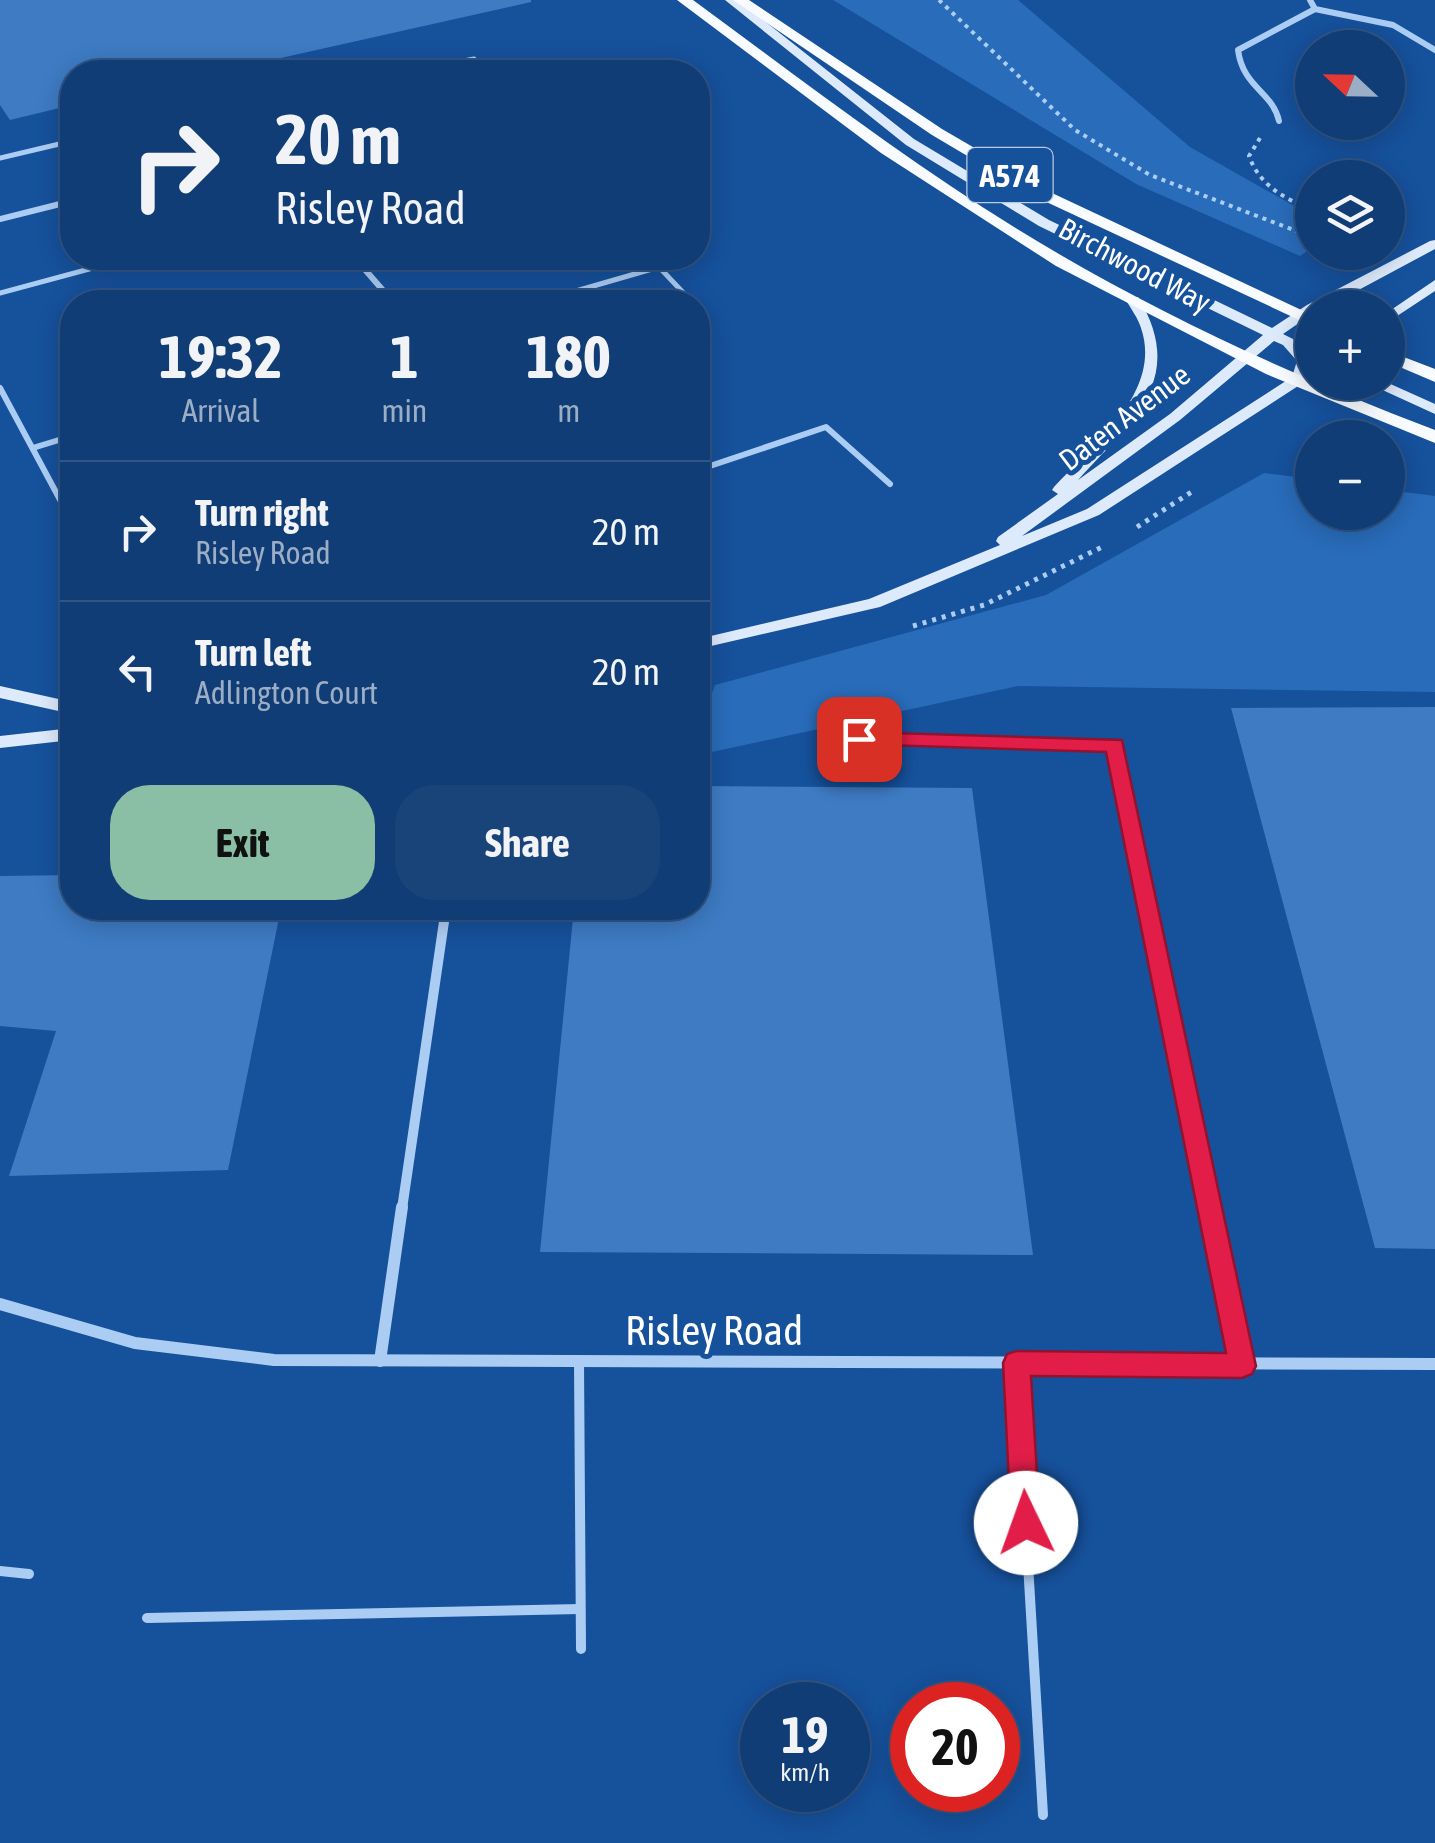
<!DOCTYPE html>
<meta charset="utf-8">
<style>
body{margin:0;font-family:"Asap Condensed",sans-serif;background:#19447a;color:#f1f3f6;height:100vh;display:flex;flex-direction:column;font-size:38px;white-space:nowrap}
*{box-sizing:border-box;margin:0}
p{font-size:32px;color:#9caec5}
.icon{flex:none;width:55px;height:55px;fill:none;stroke:currentColor;stroke-width:2;stroke-linecap:round;stroke-linejoin:round}
.map{position:relative;flex:1;overflow:hidden}
.panel{position:absolute;left:60px;top:290px;width:650px;height:630px;display:flex;flex-direction:column;background:#103d75;border-radius:40px;box-shadow:0 5px 25px #0003,0 0 0 2px #305687}
.panel>*{flex:none}
.top-card{position:absolute;left:60px;top:60px;width:650px;height:210px;border-radius:40px;box-shadow:0 5px 25px #0003,0 0 0 2px #305687;background:#103d75;color:#f1f3f6;overflow:hidden}
.needle{width:65px;rotate:292deg}
.fabs{position:absolute;left:1295px;top:30px;display:grid;gap:20px}
.fabs a{display:grid;place-items:center;width:110px;height:110px;border-radius:50%;background:#103d75;box-shadow:0 5px 25px #0003,0 0 0 2px #305687;font-size:50px}
.speed{position:absolute;left:740px;top:1682px;display:flex;gap:20px;font-size:50px;font-weight:700;text-align:center}
.speed>*{display:grid;place-content:center;width:130px;height:130px;border-radius:50%;background:#103d75;box-shadow:0 5px 25px #0003,0 0 0 2px #305687;line-height:1}
.speed small{font-size:25px;font-weight:400}
.speed .limit{border:15px solid #d22;background:#fff;color:#111}
.pin{position:absolute;display:grid;place-items:center;width:85px;height:85px;color:#fff;margin:-42px;border-radius:20px;box-shadow:0 5px 15px #0006}
.me{position:absolute;width:110px;margin:-55px;rotate:357deg;stroke-linejoin:round;filter:drop-shadow(0 0 8px #0008)}
.turn{display:flex;align-items:center;gap:35px;height:210px;padding:0 50px;font-size:45px}
.turn .icon{width:130px;height:130px;stroke-width:2.5}
.turn b{display:block;font-size:70px;line-height:85px}
.eta{display:flex;justify-content:space-evenly;align-items:center;height:170px;text-align:center}
.eta b{font-size:60px;font-weight:700;line-height:70px}
.primary-button{display:flex;gap:20px;margin-top:auto;padding:20px 50px}
.primary-button a{flex:1;height:115px;border-radius:40px;background:#8abfa5;color:#111;font-size:40px;font-weight:700;line-height:115px;text-align:center}
.primary-button a+a{background:#19447a;color:#f1f3f6}
ul{padding:0;list-style:none}
li{display:flex;align-items:center;gap:30px;height:140px;padding:0 50px;border-top:2px solid #305687}
li div{flex:1}
li b{display:block;font-size:38px}
li em{font-style:normal}
.map>svg:first-child{display:block}
.green{fill:#296cba}
.building{fill:#3e7bc3}
.lines{fill:none;stroke-linecap:round;stroke-linejoin:round}
.path-far1{stroke:#accdf3;stroke-width:4;stroke-dasharray:4 5;stroke-linecap:butt}
.path{stroke:#accdf3;stroke-width:5;stroke-dasharray:4 6;stroke-linecap:butt}
.lane-far2{stroke:#accdf3;stroke-width:5}
.lane-far1{stroke:#accdf3;stroke-width:6}
.lane{stroke:#accdf3;stroke-width:10}
.street-far2{stroke:#accdf3;stroke-width:6}
.street-far1{stroke:#accdf3;stroke-width:10}
.street{stroke:#accdf3;stroke-width:12}
.secondary{fill:#dceafc;fill-rule:evenodd}
.primary{fill:#f8fbff;fill-rule:evenodd}
.route{fill:#e11d48;stroke:#92132f;stroke-width:2.5}
.labels{text-anchor:middle;dominant-baseline:central;stroke-width:10;stroke-linejoin:round;paint-order:stroke}
.far-street-label{font-size:30px;fill:#fff;stroke:#16519c}
.shield{fill:#16519c;stroke:#b9cbe1;stroke-width:2.5}
.shield-label{font-size:32px;font-weight:bold;fill:#fff}
.near-street-label{font-size:42px;fill:#fff;stroke:#16519c}
</style>
<div class="map">
<svg width="1435" height="1843" viewBox="0 0 1435 1843">
<rect width="100%" height="100%" fill="#16519c"/>
<g class="green">
<path d="M833 0H1018L1190 147 1312 216V248L1300 256 1136 184Z"/>
<path d="M1264 473 1312 479V512H1388V490L1435 496V692L1018 686 698 755V730L715 685 1046 595Z"/>
</g>
<g class="building">
<path d="M0 0H531V2L218 72H72V105L10 120 0 105Z"/>
<path d="M1435 707V1249L1375 1248 1231 708Z"/>
<path d="M698 786 972 788 1033 1255 540 1252 574 908H698Z"/>
<path d="M72 875V908H281L228 1170 9 1176 56 1031 0 1026V876Z"/>
</g>
<g class="lines">
<g class="path-far1">
<path d="M939 0 1075 130 1150 175 1312 237"/>
<path d="M1260 138 1249 156C1260 186 1284 198 1312 210"/>
</g>
<g class="path">
<path d="M1137 527 1193 491"/>
<path d="M913 626 984 605 1104 546"/>
</g>
<g class="lane-far2">
<path d="M407 72 474 59"/>
<path d="M0 158 72 141"/>
<path d="M0 293 130 258"/>
<path d="M538 302 659 267 692 302"/>
</g>
<g class="lane-far1">
<path d="M0 388 72 522"/>
<path d="M36 447 72 436"/>
<path d="M698 470 826 427 890 484"/>
</g>
<g class="lane">
<path d="M579 1362 581 1649"/>
<path d="M1016 1363 1043 1815"/>
<path d="M0 1571 29 1574"/>
<path d="M147 1618 580 1609"/>
</g>
<g class="street-far2">
<path d="M1310 0 1315 9 1393 25 1435 50"/>
<path d="M1279 121C1273 92 1243 88 1238 50L1315 9"/>
<path d="M0 219 72 201"/>
<path d="M355 258 393 302"/>
</g>
<g class="street-far1">
<path d="M859 739 1115 745 1210 1209"/>
<path d="M402 1209 446 908"/>
</g>
<g class="street">
<path d="M1210 1207 1242 1365"/>
<path d="M0 1304 135 1343 274 1360 1435 1364"/>
<path d="M380 1361 402 1207"/>
</g>
<g class="secondary">
<path d="M725 0H738L914 139 1049 220 1272 328 1307 305 1430 241 1435 240V249L1325 308H1312V314L1283 334 1293 339 1311 361 1309 370 1312 371V377L1099 515 880 607 698 649V639L869 599 1000 545 996 541 998 537 1058 494 1052 490 1054 487C1092 446 1163 392 1141 328 1138 318 1131 309 1126 300L1128 297H1138C1188 379 1132 421 1078 480L1170 414 1263 335 1039 226 906 145ZM1274 341 1283 345 1297 361 1292 377 1087 509 1022 536 1180 420Z"/>
<path d="M1435 280V291L1388 322V312Z"/>
<path d="M1365 382H1386L1435 404V414Z"/>
<path d="M0 686 72 702V714L0 698Z"/>
<path d="M72 728V740L0 748V736Z"/>
</g>
<g class="primary">
<path d="M677 0H693C799 78 903 158 1014 227 1148 310 1290 375 1435 430V443L1266 374 1056 266 881 153Z"/>
<path d="M733 0H749L942 129 1052 193 1312 315V326L1040 199 932 135Z"/>
<path d="M1388 351 1435 369V382L1388 362Z"/>
</g>
</g>
<path class="route" d="M859 732 1122 740 1256 1366 1252 1374 1242 1378 1031 1376 1040 1523 1036 1533 1026 1537 1015 1533 1011 1523 1003 1363 1007 1354 1016 1351 1226 1353 1106 752 852 744 849 739Z"/>
<g class="labels">
<g class="far-street-label">
<text transform="translate(1135 265) rotate(28)">Birchwood Way</text>
<text transform="translate(1124 417) rotate(-37)">Daten Avenue</text>
</g>
<rect class="shield" x="967.5" y="148" width="85" height="54" rx="8"/>
<g class="shield-label">
<text x="1010" y="175">A574</text>
</g>
<g class="near-street-label">
<text x="714" y="1330">Risley Road</text>
</g>
</g>
</svg>
<div class="fabs">
<a><svg class="needle" viewBox="-14 -14 28 28"><path d="M0-13l5 13h-10z" fill="#e53935"/><path d="M0 13l5-13h-10z" fill="#9caec5"/></svg></a>
<a><svg class="icon" aria-label="layers" viewBox="0 0 24 24"><path d="M12 4l9 5-9 5-9-5zM3 14l9 5 9-5"/></svg></a>
<a>+</a>
<a>−</a>
</div>
<div class="speed"><div>19<small>km/h</small></div><div class="limit">20</div></div>
<div class="pin" style="left:859px;top:739px;background:#d93025"><svg class="icon" aria-label="arrive" viewBox="0 0 24 24"><path d="M6 21V4h12l-3 4 3 4H6"/></svg></div>
<svg class="me" style="left:1026px;top:1523px" viewBox="-20 -20 40 40"><circle r="19" fill="#fff"/><path d="M0-13L10 11 0 6-10 11z" fill="#e11d48"/></svg>
<div class="top-card">
<div class="turn"><svg class="icon" aria-label="right" viewBox="0 0 24 24"><path d="M7 20v-9h11M14 6l5 5-5 5"/></svg><div><b>20 m</b>Risley Road</div></div>
</div>
<section class="panel">
<div class="eta">
<div><b>19:32</b><p>Arrival</p></div>
<div><b>1</b><p>min</p></div>
<div><b>180</b><p>m</p></div>
</div>
<ul>
<li><svg class="icon" aria-label="right" viewBox="0 0 24 24"><path d="M7 20v-9h11M14 6l5 5-5 5"/></svg><div><b>Turn right</b><p>Risley Road</p></div><em>20 m</em></li>
<li><svg class="icon" aria-label="left" viewBox="0 0 24 24"><path d="M17 20v-9H6M10 6l-5 5 5 5"/></svg><div><b>Turn left</b><p>Adlington Court</p></div><em>20 m</em></li>
</ul>
<div class="primary-button"><a>Exit</a><a>Share</a></div>
</section>
</div>
